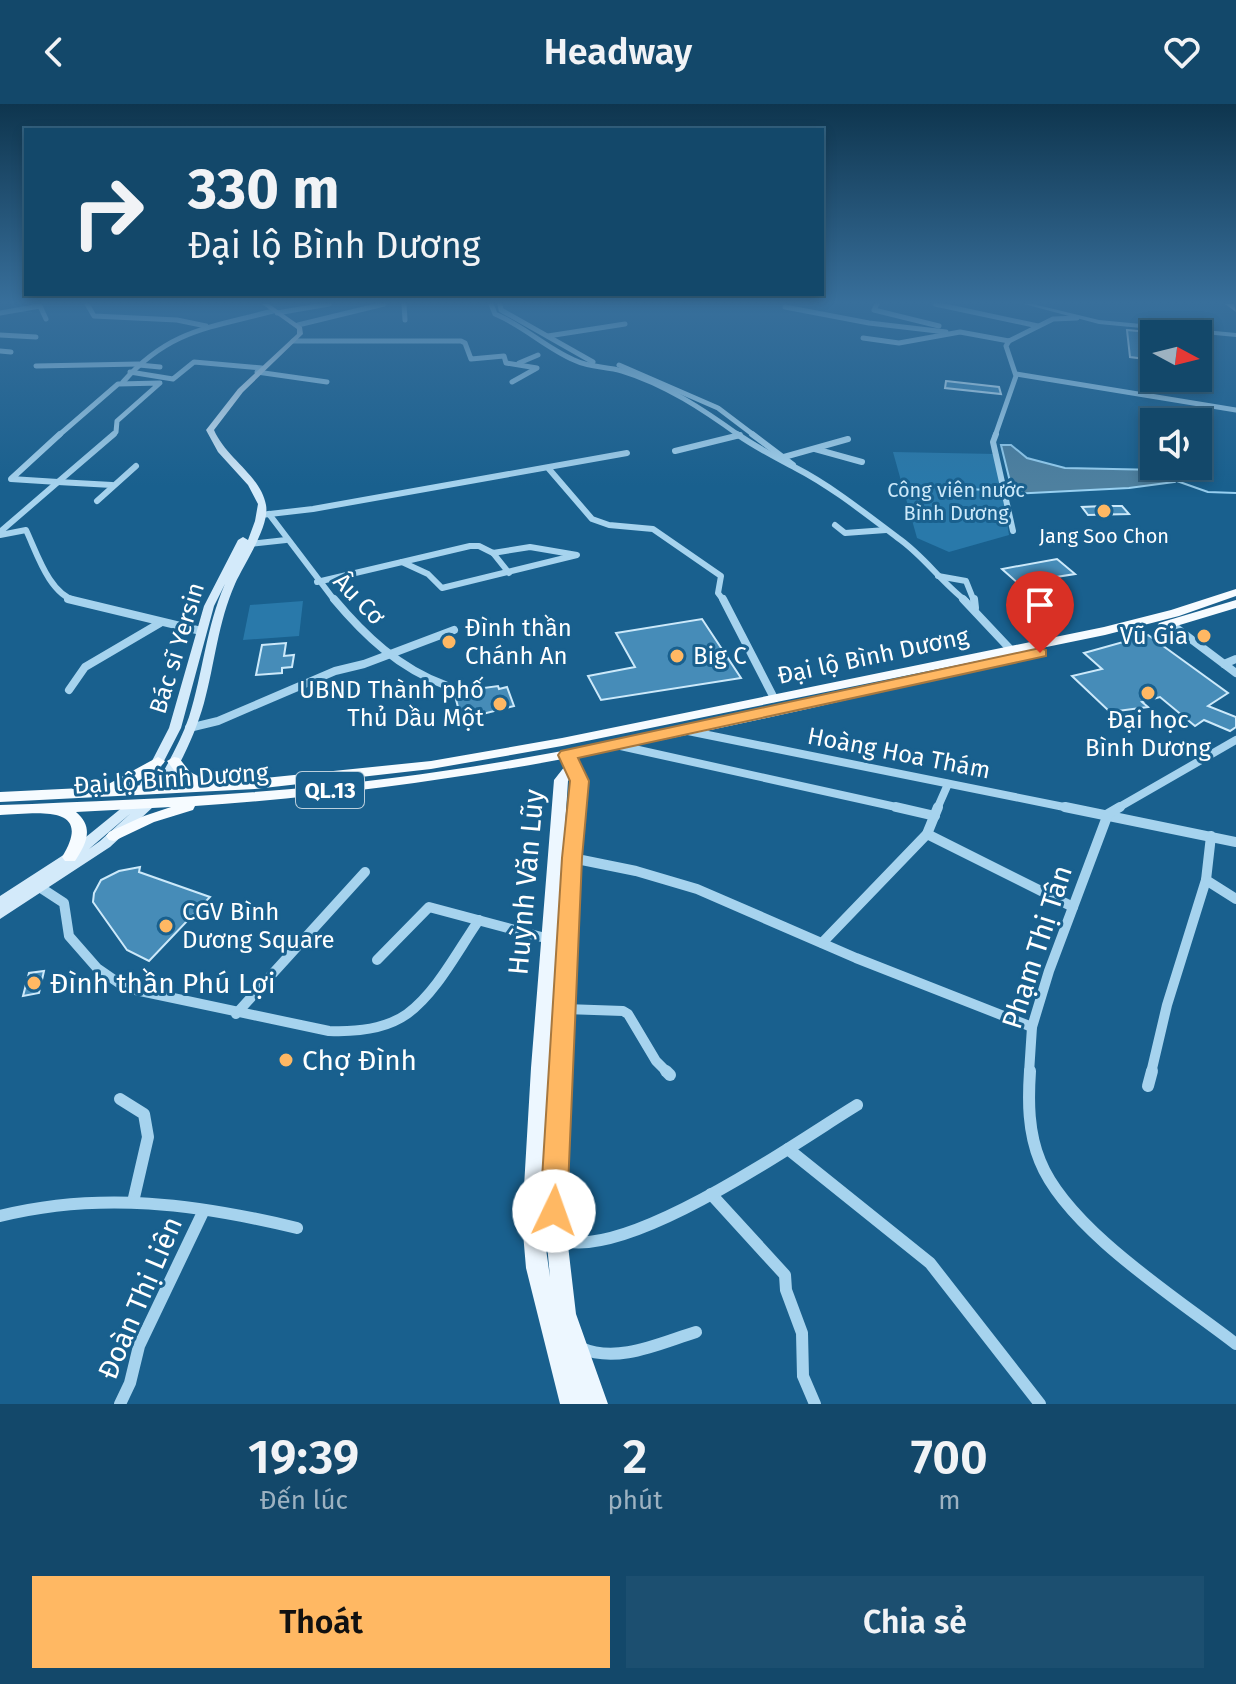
<!DOCTYPE html>
<html lang="vi">
<meta charset="utf-8">
<style>
body{margin:0;font-family:"Fira Sans",sans-serif;background:#1c4f70;color:#f1f3f6;height:100vh;display:flex;flex-direction:column;font-size:30px;white-space:nowrap}
*{box-sizing:border-box;margin:0}
p{font-size:26px;color:#9db2c1}
.icon{flex:none;width:44px;height:44px;fill:none;stroke:currentColor;stroke-width:2;stroke-linecap:round;stroke-linejoin:round}
.map{position:relative;height:1300px;overflow:hidden}
.drawer{display:flex;flex-direction:column;background:#13486a;flex:1}
.drawer>*{flex:none}
.banner{position:absolute;left:24px;top:24px;width:800px;height:168px;border-radius:0px;box-shadow:0 4px 12px #0003,0 0 0 2px #32607e;background:#13486a;color:#f1f3f6;overflow:hidden}
.needle{width:52px;rotate:97deg}
.buttons{position:absolute;left:1140px;top:216px;display:grid;gap:16px}
.buttons a{display:grid;place-items:center;width:72px;height:72px;border-radius:0px;background:#13486a;box-shadow:0 4px 12px #0003,0 0 0 2px #32607e;font-size:40px}
.pin{position:absolute;display:grid;place-items:center;width:68px;height:68px;color:#fff;margin:-82px -34px;border-radius:50% 50% 50% 0;rotate:-45deg;box-shadow:0 0 8px #0007}
.pin .icon{rotate:45deg}
.me{position:absolute;width:88px;margin:-44px;rotate:3deg;stroke-linejoin:round;filter:drop-shadow(0 0 6px #0008)}
.turn{display:flex;align-items:center;gap:28px;height:168px;padding:0 32px;font-size:36px}
.turn .icon{width:104px;height:104px;stroke-width:2.5}
.turn b{display:block;font-size:56px;line-height:68px}
.eta{display:flex;justify-content:space-evenly;align-items:center;height:136px;text-align:center}
.eta b{font-size:48px;font-weight:600;line-height:56px}
.button{display:flex;gap:16px;margin-top:auto;padding:16px 32px}
.button a{flex:1;height:92px;border-radius:0px;background:#ffb863;color:#111;font-size:32px;font-weight:600;line-height:92px;text-align:center}
.button a+a{background:#1c4f70;color:#f1f3f6}
header{display:flex;justify-content:space-between;align-items:center;height:104px;padding:0 32px;background:#13486a;font-size:36px;font-weight:600}
.map>svg:first-child{display:block}
.green{fill:#2979aa}
.water{fill:#4e809f;stroke:#98d0f1;stroke-width:2}
.lines{fill:none;stroke-linecap:round;stroke-linejoin:round}
.stream{stroke:#98d0f1;stroke-width:2}
.building{fill:#468cb8;stroke:#cce9fa;stroke-width:2}
.minor-far4{stroke:#a6d3ee;stroke-width:5}
.minor-far3{stroke:#a6d3ee;stroke-width:6}
.minor-far2{stroke:#a6d3ee;stroke-width:8}
.minor-far1{stroke:#a6d3ee;stroke-width:10}
.minor{stroke:#a6d3ee;stroke-width:12}
.tertiary{fill:#a6d3ee;fill-rule:evenodd}
.secondary{fill:#d3eafa;fill-rule:evenodd}
.primary{fill:#edf7ff;fill-rule:evenodd}
.trunk{fill:#f6fbff;fill-rule:evenodd}
.route{fill:#ffb863;stroke:#a67840;stroke-width:2}
.poi-dot{fill:#ffb863;stroke:#19608e;stroke-width:3}
.labels{text-anchor:middle;dominant-baseline:central;stroke-width:6;stroke-linejoin:round;paint-order:stroke}
.far-park-label{font-size:20px;fill:#cce9fa;stroke:#19608e}
.far-poi-label{font-size:20px;fill:#fff;stroke:#19608e}
.shield{fill:#19608e;stroke:#bacfdd;stroke-width:2}
.shield-label{font-size:22px;font-weight:bold;fill:#fff}
.street-label{font-size:24px;fill:#fff;stroke:#19608e}
.poi-label{font-size:24px;fill:#fff;stroke:#19608e;text-anchor:start}
.near-street-label{font-size:28px;fill:#fff;stroke:#19608e}
.near-poi-label{font-size:28px;fill:#fff;stroke:#19608e;text-anchor:start}
</style>
<header><svg class="icon" aria-label="back" viewBox="0 0 24 24"><path d="M15 5l-7 7 7 7"/></svg>Headway<svg class="icon" aria-label="heart" viewBox="0 0 24 24"><path d="M12 20l-8-8c-3-5 5-10 8-4 3-6 11-1 8 4z"/></svg></header>
<div class="map">
<svg width="1236" height="1300" viewBox="0 0 1236 1300">
<rect width="100%" height="100%" fill="#19608e"/>
<g class="green">
<path d="M893 348 996 350 1009 431 949 448 917 434Z"/>
<path d="M303 497 299 532 243 536 250 501Z"/>
</g>
<path class="water" d="M1001 341H1011L1027 354 1065 364 1161 366 1174 378 1129 384 1013 390Z"/>
<g class="lines">
<g class="stream">
<path d="M1174 376 1208 388 1236 389"/>
<path d="M966 385 1013 387"/>
</g>
</g>
<g class="building">
<path d="M1127 226 1149 228 1154 242V256L1130 253Z"/>
<path d="M946 277 999 283 1001 290 945 284Z"/>
<path d="M1104 402H1122L1129 410 1088 411 1082 403Z"/>
<path d="M1057 455 1075 470 1050 474 1056 480 1020 481 1002 465Z"/>
<path d="M702 515 741 574 601 596 588 572 635 563 616 529Z"/>
<path d="M1148 531 1228 589 1208 602 1236 613V623L1230 627 1204 616 1195 622 1160 593 1142 598 1148 603 1110 608 1072 572 1102 565 1084 549Z"/>
<path d="M286 539 284 552 294 551 292 563 282 564V569L256 571 262 541Z"/>
<path d="M498 582 499 585 507 583 514 602 451 618 447 609 459 607 454 588Z"/>
<path d="M140 763 139 768 210 793 149 857 127 846 93 798 94 789 101 776 119 767Z"/>
<path d="M44 867 39 889 23 892 29 869Z"/>
</g>
<g class="lines">
<g class="minor-far4">
<path d="M87 200 94 212 177 216 206 222"/>
<path d="M404 200 405 216"/>
<path d="M491 200 495 210C524 222 546 244 574 256 590 264 606 262 622 267 665 280 704 306 740 332"/>
<path d="M500 200 501 206 593 258"/>
<path d="M877 200 874 206 939 222"/>
<path d="M935 200 1038 222"/>
<path d="M785 203 869 219 946 228"/>
<path d="M0 209 40 202 46 215"/>
<path d="M277 209 329 200"/>
<path d="M298 221 384 200"/>
<path d="M0 231 36 233"/>
<path d="M548 232 625 220"/>
<path d="M863 234 899 239 960 228 1009 237 1053 215 1077 214"/>
<path d="M293 237H461L465 239 471 255 504 252 506 259 537 264 512 278"/>
<path d="M0 247 11 248"/>
<path d="M519 259 538 251"/>
<path d="M139 261 160 263"/>
<path d="M619 261 718 304 755 332"/>
<path d="M36 262 139 260"/>
<path d="M130 268 173 275 194 258 262 264"/>
<path d="M257 268 327 278"/>
<path d="M1016 270 1236 306"/>
<path d="M123 278C169 226 209 224 273 207"/>
<path d="M58 332 118 280 160 279 117 317 116 328 112 332"/>
<path d="M737 332 740 331"/>
<path d="M995 332 1016 272 1006 242 1009 237"/>
</g>
<g class="minor-far3">
<path d="M737 330C757 344 775 353 796 364 831 382 866 410 898 434 924 452 941 478 966 497"/>
<path d="M752 330 793 361"/>
<path d="M996 330 993 338 1013 427"/>
<path d="M815 345 862 358"/>
<path d="M675 347 740 331"/>
<path d="M784 353 848 335"/>
<path d="M549 365 592 415 609 421 653 425 721 472 718 489 724 497"/>
<path d="M58 378 112 381"/>
<path d="M58 378 11 375 60 330"/>
<path d="M58 378 114 330"/>
<path d="M97 397 136 362"/>
<path d="M269 410 335 497"/>
<path d="M261 411 313 405 627 349"/>
<path d="M835 421 845 429 886 426"/>
<path d="M0 428 58 378"/>
<path d="M0 431 26 426C37 449 49 490 76 497"/>
<path d="M250 440 286 436"/>
<path d="M470 442H479L493 449 530 443 577 451 442 484 428 470 402 458Z"/>
<path d="M493 449 509 469"/>
<path d="M938 472 966 477 974 497"/>
<path d="M317 478 402 458"/>
</g>
<g class="minor-far2">
<path d="M68 495 201 527"/>
<path d="M334 495C365 532 399 564 445 581"/>
<path d="M723 495 774 594"/>
<path d="M963 495 1011 546"/>
<path d="M974 495 975 504"/>
<path d="M1171 520 1236 569"/>
<path d="M1224 560 1236 555"/>
<path d="M69 586 85 563 160 519"/>
<path d="M189 624 218 617 335 567 364 560 454 526"/>
<path d="M688 627 1074 705"/>
<path d="M616 641 905 705"/>
<path d="M937 705 948 680"/>
<path d="M1116 705 1236 636"/>
</g>
<g class="minor-far1">
<path d="M896 703 935 712"/>
<path d="M1065 703 1236 738"/>
<path d="M927 730 1073 803"/>
<path d="M1211 732 1206 776 1236 795"/>
<path d="M572 754 636 767 697 785 856 854 1032 923"/>
<path d="M41 784 64 799 69 832 97 864 126 884 329 927C354 928 386 925 407 910 437 888 458 846 479 816"/>
<path d="M822 839 927 730 938 703"/>
<path d="M377 856 429 803 549 835"/>
<path d="M565 905 623 907 628 910 656 957 668 969"/>
<path d="M236 910 365 768"/>
<path d="M1029 969 1032 923 1049 867 1108 710 1120 703"/>
<path d="M1151 969 1167 901 1206 776"/>
</g>
<g class="minor">
<path d="M666 967 670 971"/>
<path d="M1030 967C1028 997 1028 1028 1040 1057 1067 1125 1178 1195 1236 1240"/>
<path d="M1148 982 1152 967"/>
<path d="M120 995 144 1010 148 1033 133 1098"/>
<path d="M788 1045 930 1159 1040 1300"/>
<path d="M711 1090 785 1171 786 1186 802 1229 803 1272 815 1300"/>
<path d="M0 1112C101 1087 197 1100 297 1124"/>
<path d="M558 1135C623 1161 798 1037 857 1001"/>
<path d="M581 1244C618 1260 660 1239 696 1228"/>
<path d="M120 1300 130 1279 139 1242 204 1106"/>
</g>
<path class="tertiary" d="M1024 200H1033L1099 216 1236 229V233L1099 220Z"/>
<g class="secondary">
<path d="M262 200H269L302 223 303 230 243 288 214 326C226 354 261 372 266 401 270 422 244 460 235 480 218 518 215 559 204 599 195 631 180 661 163 689H155L153 686C166 663 180 639 189 613 203 569 206 523 225 480L214 502 181 624 149 686 143 690 137 686 169 624 204 502 238 436 243 433 248 436 255 417 258 400 248 381 218 348 206 326 238 285 297 230V225Z"/>
<path d="M149 696 153 697 155 700 153 703 110 743 0 815V792L65 750 129 698H137L138 703ZM131 709 100 737 89 745Z"/>
</g>
<path class="primary" d="M567 647 574 651 587 677 580 754 564 1107 576 1210 608 1300H584L582 1295 584 1300H560L526 1164 522 1117 531 964 554 676 565 662 560 651ZM571 673 573 677 564 754 544 1107 550 1173 542 1117 549 964 568 677Z"/>
<g class="trunk">
<path d="M1225 200H1234L1236 208Z"/>
<path d="M1236 485V492L1179 512 1105 531 562 642 431 665 255 685 0 698V688L103 683 158 653 165 657 163 660 140 676 127 682 191 679 180 674 167 657 174 653 179 654 190 668 210 678 255 675 431 657 562 634 1104 523 1171 506Z"/>
<path d="M1236 496V504L1163 526 1157 522 1159 519Z"/>
<path d="M955 562 960 563 961 566 960 569C708 630 454 685 195 702L193 706 154 718 114 737 109 736 106 732 109 728 144 712 171 703 76 708C94 723 87 739 75 757H65L62 753C96 698 33 710 0 711V701C131 696 262 691 392 674 582 650 768 604 955 562Z"/>
</g>
</g>
<linearGradient id="sky" x2="0" y2="1"><stop stop-color="#0e354e"/><stop offset="0.52" stop-color="#386f9b"/><stop offset="1" stop-color="#386f9b" stop-opacity="0"/></linearGradient>
<rect width="1236" height="382" fill="url(#sky)"/>
<path class="route" d="M1040 544 1046 546V552L578 654 589 677 582 754 567 1107 563 1115 554 1119 544 1115 540 1107 562 754 570 677 558 651 561 647Z"/>
<g class="poi-dot">
<circle cx="1104" cy="407" r="8"/>
<circle cx="1204" cy="532" r="8"/>
<circle cx="449" cy="538" r="8"/>
<circle cx="677" cy="552" r="8"/>
<circle cx="1148" cy="589" r="8"/>
<circle cx="500" cy="600" r="8"/>
<circle cx="166" cy="822" r="8"/>
<circle cx="34" cy="879" r="8"/>
<circle cx="286" cy="956" r="8"/>
</g>
<g class="labels">
<g class="far-park-label">
<text x="956" y="386">Công viên nước<tspan x="956" dy="23">Bình Dương</tspan></text>
</g>
<g class="far-poi-label">
<text x="1104" y="432">Jang Soo Chon</text>
</g>
<rect class="shield" x="296" y="668" width="68" height="36" rx="6"/>
<g class="shield-label">
<text x="330" y="686">QL.13</text>
</g>
<g class="street-label">
<text transform="translate(359 495) rotate(46)">Âu Cơ</text>
<text transform="translate(177 544) rotate(-73)">Bác sĩ Yersin</text>
<text transform="translate(873 552) rotate(-12)">Đại lộ Bình Dương</text>
<text transform="translate(899 649) rotate(11)">Hoàng Hoa Thám</text>
<text transform="translate(171 675) rotate(-4)">Đại lộ Bình Dương</text>
</g>
<g class="poi-label">
<text x="465" y="524">Đình thần<tspan x="465" dy="28">Chánh An</tspan></text>
<text x="1188" y="532" text-anchor="end">Vũ Gia</text>
<text x="693" y="552">Big C</text>
<text x="484" y="586" text-anchor="end">UBND Thành phố<tspan x="484" dy="28">Thủ Dầu Một</tspan></text>
<text x="1148" y="616" text-anchor="middle">Đại học<tspan x="1148" dy="28">Bình Dương</tspan></text>
<text x="182" y="808">CGV Bình<tspan x="182" dy="28">Dương Square</tspan></text>
</g>
<g class="near-street-label">
<text transform="translate(526 778) rotate(-85)">Huỳnh Văn Lũy</text>
<text transform="translate(1037 843) rotate(-72)">Phạm Thị Tân</text>
<text transform="translate(140 1194) rotate(-67)">Đoàn Thị Liên</text>
</g>
<g class="near-poi-label">
<text x="50" y="879">Đình thần Phú Lợi</text>
<text x="302" y="956">Chợ Đình</text>
</g>
</g>
</svg>
<div class="buttons">
<a><svg class="needle" viewBox="-14 -14 28 28"><path d="M0-13l5 13h-10z" fill="#e53935"/><path d="M0 13l5-13h-10z" fill="#9db2c1"/></svg></a>
<a><svg class="icon" aria-label="sound" viewBox="0 0 24 24"><path d="M4 9h4l5-4v14l-5-4H4zM17 9q2 3 0 6"/></svg></a>
</div>
<div class="pin" style="left:1040px;top:549px;background:#d93025"><svg class="icon" aria-label="arrive" viewBox="0 0 24 24"><path d="M6 21V4h12l-3 4 3 4H6"/></svg></div>
<svg class="me" style="left:554px;top:1107px" viewBox="-20 -20 40 40"><circle r="19" fill="#fff"/><path d="M0-13L10 11 0 6-10 11z" fill="#ffb863"/></svg>
<div class="banner">
<div class="turn"><svg class="icon" aria-label="right" viewBox="0 0 24 24"><path d="M7 20v-9h11M14 6l5 5-5 5"/></svg><div><b>330 m</b>Đại lộ Bình Dương</div></div>
</div>
</div>
<section class="drawer">
<div class="eta">
<div><b>19:39</b><p>Đến lúc</p></div>
<div><b>2</b><p>phút</p></div>
<div><b>700</b><p>m</p></div>
</div>
<div class="button"><a>Thoát</a><a>Chia sẻ</a></div>
</section>
